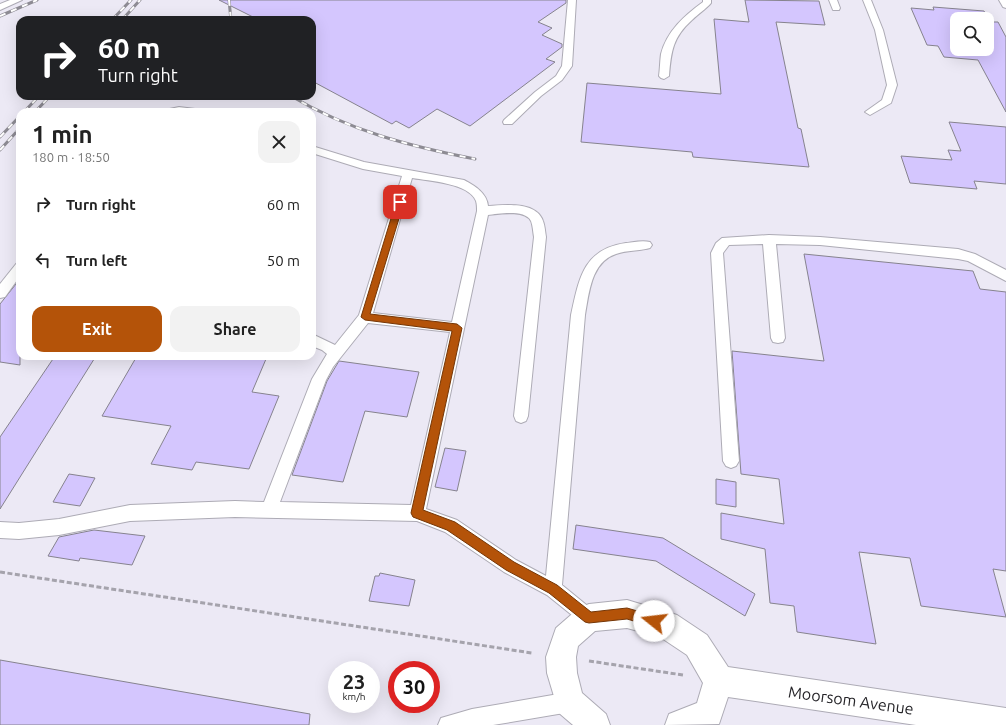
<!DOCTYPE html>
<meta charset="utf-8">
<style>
body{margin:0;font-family:Ubuntu,sans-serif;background:#f2f2f2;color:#222;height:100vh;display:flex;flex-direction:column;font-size:15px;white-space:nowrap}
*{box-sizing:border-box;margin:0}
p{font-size:13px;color:#767676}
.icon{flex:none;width:22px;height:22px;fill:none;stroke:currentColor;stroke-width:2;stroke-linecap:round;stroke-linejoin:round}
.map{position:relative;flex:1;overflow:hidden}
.side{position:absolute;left:16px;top:108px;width:300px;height:252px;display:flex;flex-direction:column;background:#fff;border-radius:12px;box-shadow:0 4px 16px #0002}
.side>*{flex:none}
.guide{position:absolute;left:16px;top:16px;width:300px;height:84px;border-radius:12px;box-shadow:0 4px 16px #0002;background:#202124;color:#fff;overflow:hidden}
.fabs{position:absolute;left:950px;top:12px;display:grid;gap:8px}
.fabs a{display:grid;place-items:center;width:44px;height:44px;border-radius:8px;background:#fff;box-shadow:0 4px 16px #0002;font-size:20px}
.speed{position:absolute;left:328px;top:661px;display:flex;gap:8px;font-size:20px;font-weight:700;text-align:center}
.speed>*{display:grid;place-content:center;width:52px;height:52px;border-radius:50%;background:#fff;box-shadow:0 4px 16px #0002;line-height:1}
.speed small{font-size:10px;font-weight:400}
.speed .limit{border:6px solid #d22;background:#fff;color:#111}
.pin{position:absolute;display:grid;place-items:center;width:34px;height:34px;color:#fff;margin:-17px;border-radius:8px;box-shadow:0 2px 6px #0006}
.me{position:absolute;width:44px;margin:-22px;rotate:286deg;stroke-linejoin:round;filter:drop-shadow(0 0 3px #0008)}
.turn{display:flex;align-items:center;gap:14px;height:84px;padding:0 16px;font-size:18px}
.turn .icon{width:52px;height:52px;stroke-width:2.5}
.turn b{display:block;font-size:28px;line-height:34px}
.round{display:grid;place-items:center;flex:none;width:42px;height:42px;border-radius:12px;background:#f2f2f2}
.summary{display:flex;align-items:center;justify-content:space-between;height:68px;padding:0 16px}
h1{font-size:24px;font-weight:600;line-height:30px}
.button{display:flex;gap:8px;margin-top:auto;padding:8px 16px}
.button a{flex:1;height:46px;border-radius:12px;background:#b45309;color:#fff;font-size:16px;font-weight:600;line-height:46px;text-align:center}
.button a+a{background:#f2f2f2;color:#222}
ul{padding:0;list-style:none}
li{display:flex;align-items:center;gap:12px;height:56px;padding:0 16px}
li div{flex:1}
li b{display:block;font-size:15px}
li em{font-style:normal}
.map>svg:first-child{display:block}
.building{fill:#d4c6fe;stroke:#86838e;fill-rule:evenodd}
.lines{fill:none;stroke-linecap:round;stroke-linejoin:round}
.service-casing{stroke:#adabb5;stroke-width:2}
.minor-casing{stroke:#adabb5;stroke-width:2}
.path{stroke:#a5a3ac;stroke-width:3;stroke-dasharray:5 2.5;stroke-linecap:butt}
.service{fill:#fff;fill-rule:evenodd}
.minor{fill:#fff;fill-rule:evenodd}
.rail-casing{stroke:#8d8b93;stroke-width:3}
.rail{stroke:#fff;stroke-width:2;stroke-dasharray:6;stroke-linecap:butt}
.route{fill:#b45309;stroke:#753606}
.labels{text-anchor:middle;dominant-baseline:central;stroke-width:3;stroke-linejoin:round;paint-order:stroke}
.near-street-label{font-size:16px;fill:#262529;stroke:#fff}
</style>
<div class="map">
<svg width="1006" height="725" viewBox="0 0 1006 725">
<rect width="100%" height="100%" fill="#ece9f5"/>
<g class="building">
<path d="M219 0H566V3L538 22 552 28 542 35 562 44V47L546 59 555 62 470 126 437 109 409 128 396 121 392 124 312 81V20H259Z"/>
<path d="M745 0 819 1 825 25 776 22 798 128 801 129 809 167 693 157 692 152 581 142 587 83 721 94 714 19 749 22Z"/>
<path d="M933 7 984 11 990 22H998L1006 37V112L978 60 944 57 938 46 927 45 911 8 934 10ZM957 19H987V49H957Z"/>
<path d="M949 122 1006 127V184L974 181 977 189 910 183 901 156 952 160 948 150 961 151Z"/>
<path d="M804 254 973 271 980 289 1006 292V571L993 569 1006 617 921 606 910 558 859 552 876 644 797 632 794 606 770 603 765 549 721 539V513L784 524 779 479 741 474 732 351 824 361Z"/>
<path d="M20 279V365L0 362V304Z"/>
<path d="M55 356H96L0 509V437Z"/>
<path d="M137 356H244L266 359 252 392 279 396 249 469 196 462 192 470 151 464 171 426 102 416Z"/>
<path d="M339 361 419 372 407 417 365 411 343 482 292 475 327 381Z"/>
<path d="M445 448 466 451 457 491 435 487Z"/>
<path d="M69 474 95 478 80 506 53 502Z"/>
<path d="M716 479 736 482V507L716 504Z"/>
<path d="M576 525 663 538 755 594 745 616 656 561 573 549Z"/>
<path d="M94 530 145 536 132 565 80 558 79 561 48 556 59 537Z"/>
<path d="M380 573 415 580 409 606 369 601 375 576H379Z"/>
<path d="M0 660 310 714 309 725H0Z"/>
</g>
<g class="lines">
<g class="service-casing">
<g id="service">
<path d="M10 0H22L0 10V4Z"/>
<path d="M568 0H576L572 66 562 80 541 96 512 124H504L503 122 504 120 535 92 556 76 562 66Z"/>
<path d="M703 0H711V3C706 9 698 14 692 20 673 37 671 51 669 76L664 79 661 78 659 76C660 69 660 61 661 54 667 31 685 15 703 2Z"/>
<path d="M829 0H837L840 8 839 10H833Z"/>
<path d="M863 0H871L883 30 897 85 891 103 870 115 865 112 882 100 887 85 875 30Z"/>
<path d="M999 0H1006V8L1003 7Z"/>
<path d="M179 107 195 109 200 112H164L165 110Z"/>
<path d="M312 146 364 162 464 180C475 186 487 193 488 206 505 205 536 201 543 221 545 226 545 232 546 237L528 416 526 421 521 423 516 421 514 416 534 237C533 232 533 226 531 221 525 209 498 214 488 215L426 509 457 520 516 560 546 576 571 315C579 279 583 249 626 243 634 242 643 240 650 242L652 245 650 248C639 251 627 250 616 254 591 262 589 293 585 315L562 585 595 612 598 618 595 624 589 627 583 624 547 595 504 572 445 532 417 521 235 517 130 521 59 535 19 539 0 538V522L19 523 59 519 130 505 235 501 264 502 312 379 327 354 322 350 312 346V334L335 345 359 315 402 176 363 169 312 153ZM412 178C429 181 469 183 476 201 477 204 477 208 477 211L452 322 373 313ZM368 323 450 332 411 505 280 502 326 380 333 367Z"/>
<path d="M769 235 820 237 958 249 975 254 1006 270V281L968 261 958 259 820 245 776 244 785 338 783 342 778 343 773 342 771 338 763 244 729 245 723 253 739 461 736 466 731 468 726 466 723 461 711 253 716 243 722 238Z"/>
<path d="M20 262V276L5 297 0 298V284L16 264Z"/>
<path d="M570 692 577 695 580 702 577 709 570 712 493 725H438L441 718 472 709Z"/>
</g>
</g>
<g class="minor-casing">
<path id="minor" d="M627 600 677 615 707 635 728 667 1006 708V725H916L728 697 719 724 665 725 669 714 697 703 703 683 687 655 660 637 627 628 595 631 578 646 576 657 577 673 582 693 606 714 610 725H573L559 713 547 673 546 657 556 628 579 608 589 604Z"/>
</g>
<g class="path">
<path d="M0 572 532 653"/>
<path d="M589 661 683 675"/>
</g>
<use href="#service" class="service"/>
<use href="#minor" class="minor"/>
<g class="rail-casing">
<g id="rail">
<path d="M229 0 231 20"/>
<path d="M0 16 37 0"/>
<path d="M112 20 131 0"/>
<path d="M122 20 140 0"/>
<path d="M291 96C350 131 409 146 475 159"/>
<path d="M24 112 39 96"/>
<path d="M35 112 50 96"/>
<path d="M0 137 20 116"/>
<path d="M0 150 20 128"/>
</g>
</g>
<use href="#rail" class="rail"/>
</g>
<path class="route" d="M400 199 404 202 370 314 457 324 462 328 423 510 455 522 514 562 557 585 591 612 627 608 658 617 660 621 658 625 654 627 627 619 589 623 585 622 549 593 506 570 447 530 413 517 411 513 452 331 365 320 361 317 396 202Z"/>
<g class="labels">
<g class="near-street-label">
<text transform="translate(851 700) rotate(8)">Moorsom Avenue</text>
</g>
</g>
</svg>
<div class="fabs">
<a><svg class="icon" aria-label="search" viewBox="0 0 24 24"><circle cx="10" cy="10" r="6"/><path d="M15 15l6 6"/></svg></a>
</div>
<div class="speed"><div>23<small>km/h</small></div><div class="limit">30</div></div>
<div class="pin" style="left:400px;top:202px;background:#d93025"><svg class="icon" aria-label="arrive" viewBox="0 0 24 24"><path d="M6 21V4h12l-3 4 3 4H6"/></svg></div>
<svg class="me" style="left:654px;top:621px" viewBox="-20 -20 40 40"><circle r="19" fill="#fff"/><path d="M0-13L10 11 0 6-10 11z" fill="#b45309"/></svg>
<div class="guide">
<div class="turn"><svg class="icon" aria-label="right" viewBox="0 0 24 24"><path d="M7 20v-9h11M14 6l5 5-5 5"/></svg><div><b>60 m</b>Turn right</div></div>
</div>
<section class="side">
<div class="summary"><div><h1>1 min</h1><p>180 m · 18:50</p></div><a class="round"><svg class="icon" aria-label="close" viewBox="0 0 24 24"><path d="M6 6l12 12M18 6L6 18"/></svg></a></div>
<ul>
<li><svg class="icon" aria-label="right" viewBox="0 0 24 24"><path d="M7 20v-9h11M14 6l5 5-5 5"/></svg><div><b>Turn right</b></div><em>60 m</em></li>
<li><svg class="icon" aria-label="left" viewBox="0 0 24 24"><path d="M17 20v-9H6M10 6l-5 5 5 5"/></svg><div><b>Turn left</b></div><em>50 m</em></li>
</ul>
<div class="button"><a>Exit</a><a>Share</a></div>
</section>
</div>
